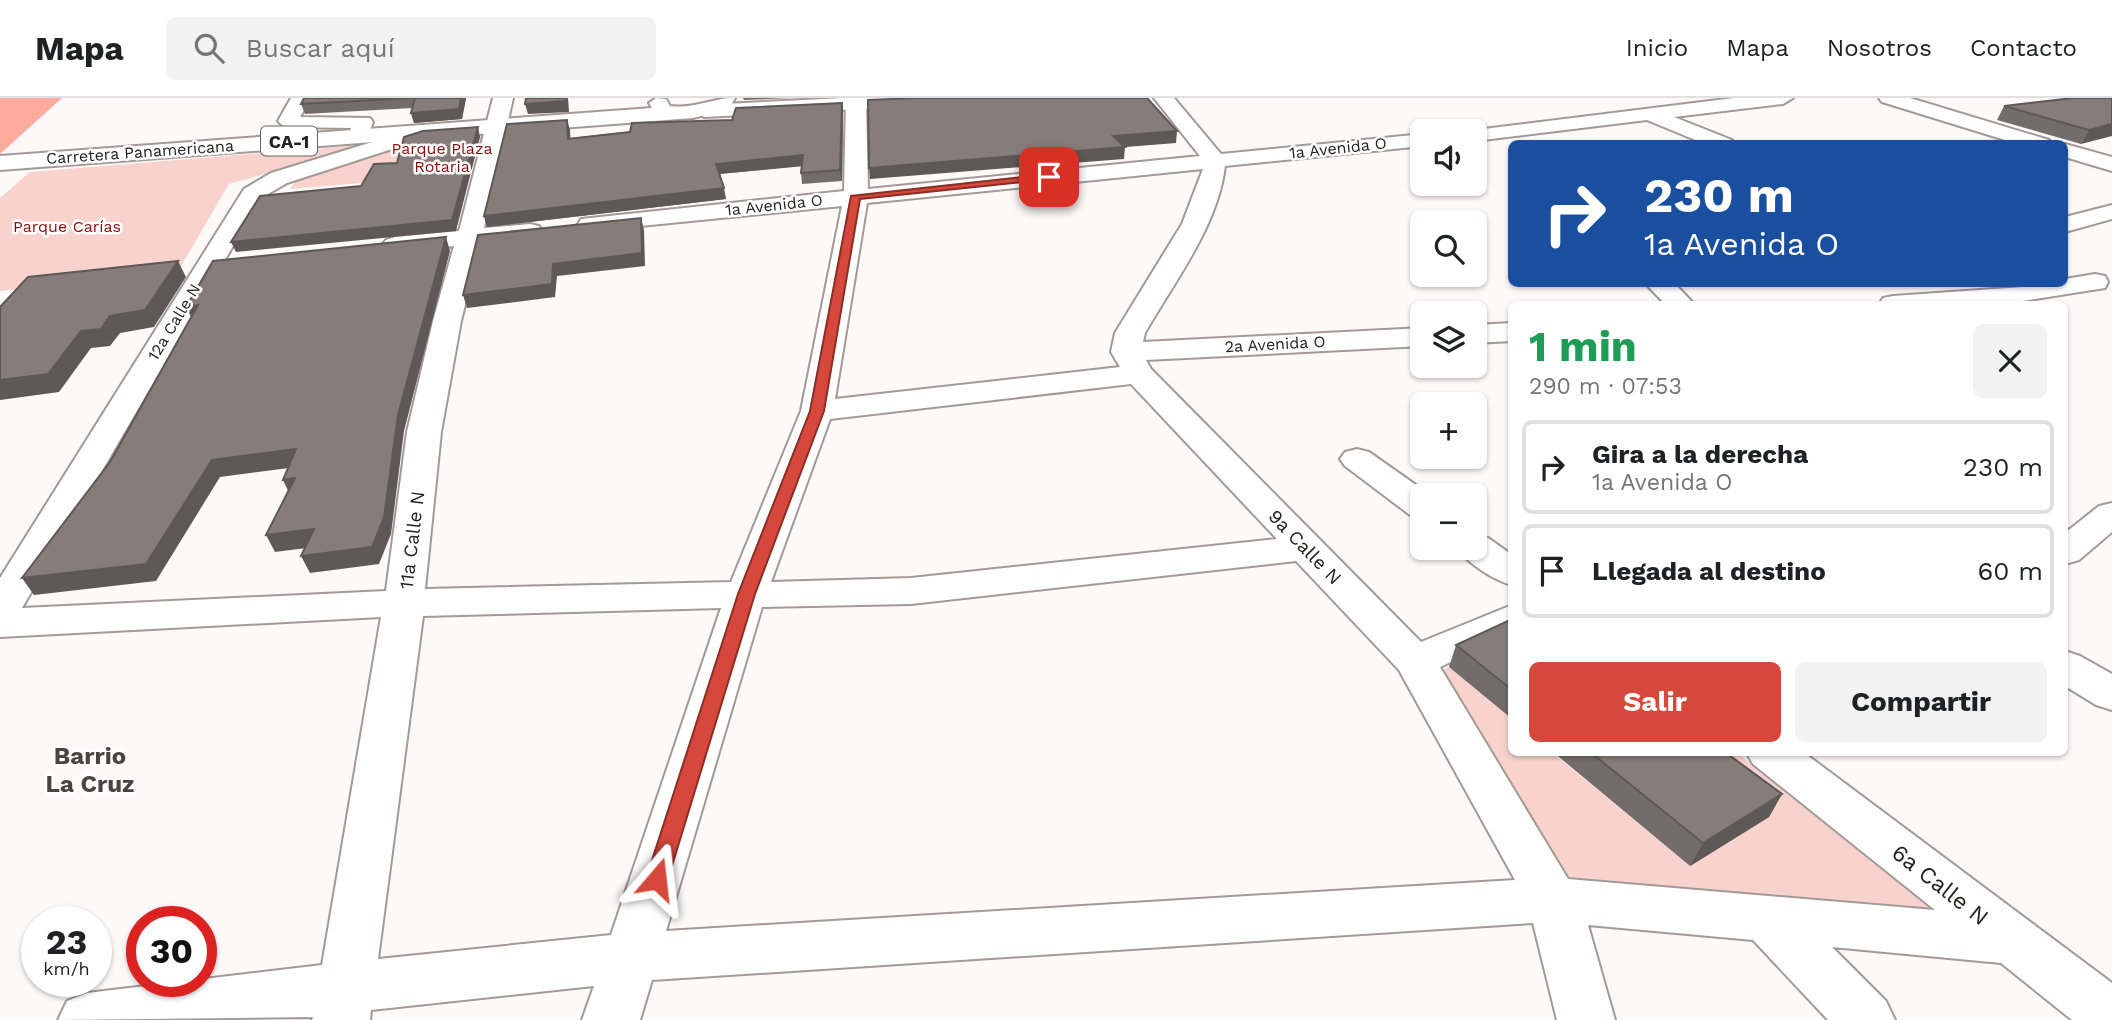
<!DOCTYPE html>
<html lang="es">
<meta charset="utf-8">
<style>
body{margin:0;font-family:"Work Sans",sans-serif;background:#f2f2f2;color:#202124;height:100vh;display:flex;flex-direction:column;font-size:26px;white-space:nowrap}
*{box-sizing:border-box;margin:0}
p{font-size:23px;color:#757577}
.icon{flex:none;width:38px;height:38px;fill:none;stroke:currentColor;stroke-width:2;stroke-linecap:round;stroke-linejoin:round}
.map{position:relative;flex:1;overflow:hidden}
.side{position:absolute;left:1508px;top:203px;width:560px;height:455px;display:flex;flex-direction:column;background:#fff;border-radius:10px;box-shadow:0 2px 5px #0004}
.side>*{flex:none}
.hud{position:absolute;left:1508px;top:42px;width:560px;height:147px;border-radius:10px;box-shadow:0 2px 5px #0004;background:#1a4fa0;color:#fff;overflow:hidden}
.buttons{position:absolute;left:1410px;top:21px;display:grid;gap:14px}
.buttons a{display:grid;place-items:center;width:77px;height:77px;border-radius:10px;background:#fff;box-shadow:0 2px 5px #0004;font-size:35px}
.speed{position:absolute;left:21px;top:808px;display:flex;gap:14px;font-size:35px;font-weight:700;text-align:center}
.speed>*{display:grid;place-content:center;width:91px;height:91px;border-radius:50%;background:#fff;box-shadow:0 2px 5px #0004;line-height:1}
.speed small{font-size:18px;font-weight:400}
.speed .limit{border:10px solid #d22;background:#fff;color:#111}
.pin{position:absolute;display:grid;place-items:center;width:60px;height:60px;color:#fff;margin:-30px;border-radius:14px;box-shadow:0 4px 10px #0006}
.me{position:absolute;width:77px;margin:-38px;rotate:17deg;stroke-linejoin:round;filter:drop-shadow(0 0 5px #0008)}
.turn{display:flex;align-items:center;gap:24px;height:147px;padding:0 21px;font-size:32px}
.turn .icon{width:91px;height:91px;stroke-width:2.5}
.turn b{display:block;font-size:49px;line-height:60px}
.round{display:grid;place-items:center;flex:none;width:74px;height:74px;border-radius:10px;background:#f2f2f2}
.headline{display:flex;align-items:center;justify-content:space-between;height:119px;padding:0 21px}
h1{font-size:42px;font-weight:700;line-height:52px;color:#1e9e55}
.primary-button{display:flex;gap:14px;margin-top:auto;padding:14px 21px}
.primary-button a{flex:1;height:80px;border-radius:10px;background:#d6483b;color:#fff;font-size:28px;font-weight:700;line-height:80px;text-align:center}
.primary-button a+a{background:#f2f2f2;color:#202124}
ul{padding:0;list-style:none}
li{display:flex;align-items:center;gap:21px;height:94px;margin:0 14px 10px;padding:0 7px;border:4px solid #e0e0e0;border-radius:10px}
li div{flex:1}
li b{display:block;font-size:26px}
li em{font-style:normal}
header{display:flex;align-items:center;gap:42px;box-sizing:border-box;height:98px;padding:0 35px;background:#fff;border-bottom:2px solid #e0e0e0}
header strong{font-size:33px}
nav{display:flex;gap:38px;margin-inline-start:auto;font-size:24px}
.search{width:490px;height:63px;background:#f2f2f2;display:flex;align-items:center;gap:18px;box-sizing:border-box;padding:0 24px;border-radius:10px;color:#757577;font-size:26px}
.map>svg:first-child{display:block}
.green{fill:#f8d3cd}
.water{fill:#feab9e}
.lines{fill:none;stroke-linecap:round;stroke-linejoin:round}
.minor-casing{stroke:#a39997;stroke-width:4}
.secondary-casing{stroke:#a39997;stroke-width:4}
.trunk-casing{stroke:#a39997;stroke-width:4}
.minor{fill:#fff;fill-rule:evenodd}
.secondary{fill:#fff;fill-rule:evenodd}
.trunk{fill:#fff;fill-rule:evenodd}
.wall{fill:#736c6a}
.shaded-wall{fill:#5e5856}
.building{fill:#867d7b;stroke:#5e5856;stroke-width:2}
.route{fill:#d6483b;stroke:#8b2f26;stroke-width:2}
.labels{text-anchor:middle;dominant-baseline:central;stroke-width:5;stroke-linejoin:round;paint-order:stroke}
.far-park-label{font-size:16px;fill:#890d09;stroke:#fff}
.far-street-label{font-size:16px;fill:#252120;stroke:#fff}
.shield{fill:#fff;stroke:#666463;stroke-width:2}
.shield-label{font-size:18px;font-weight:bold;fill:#252120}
.street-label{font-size:19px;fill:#252120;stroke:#fff}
.near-street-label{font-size:23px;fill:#252120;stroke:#fff}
.near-neighbourhood-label{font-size:24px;font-weight:bold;fill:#4b4341;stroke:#fff}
</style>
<header>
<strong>Mapa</strong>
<div class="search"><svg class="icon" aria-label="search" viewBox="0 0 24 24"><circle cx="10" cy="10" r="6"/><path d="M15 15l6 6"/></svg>Buscar aquí</div>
<nav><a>Inicio</a><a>Mapa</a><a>Nosotros</a><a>Contacto</a></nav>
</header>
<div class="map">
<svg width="2112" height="922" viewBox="0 0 2112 922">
<rect width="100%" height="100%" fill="#fef9f9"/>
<g class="green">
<path d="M483 36 469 76 290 91 300 78 409 42Z"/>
<path d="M373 46 229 86 177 175 0 193V100L30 74Z"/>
<path d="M1449 569 1512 621V654L1553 655 1690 768 1683 655H1737L1940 811 1575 791 1441 572Z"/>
</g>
<path class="water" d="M0 0H62L0 56Z"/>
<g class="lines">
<g class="minor-casing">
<g id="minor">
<path d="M291 0H311L300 19 370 20 373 24 368 38 358 44 348 38 351 30 284 29 278 23Z"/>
<path d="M493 0H513L484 130 530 126 539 128 542 133 539 138 480 146 461 223 441 334 425 491 731 484 801 313 842 108 590 133 581 131 578 126 581 121 844 93 846 0H866L868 91 1200 58 1154 0H1174L1221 56 1423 36V48L1225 68C1218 128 1174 184 1145 235L1143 244 1423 230V248L1146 262 1151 271 1421 544 1512 507V536L1440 569 1568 781 1935 812 1753 666 1746 654H1803L2112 885V922H2072L2001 865 1832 849 1886 903 1895 922H1828L1753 842 1588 827 1615 922H1557L1533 825 652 882 640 922H582L594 888 371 912 370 922H312L313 919 58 922 67 903 87 895 322 867 381 519 0 539V480L244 91 271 75 428 27 435 29 438 33 435 37 287 85 261 100 22 510 386 493 407 334 433 223 454 148 395 155 386 152 382 147 386 142 395 139 459 133ZM1203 71 1182 126 1115 235 1111 254 1120 269 835 301 867 105ZM1131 286 1277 441 911 480 771 484 830 321ZM1296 463 1399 572 1515 782 666 833 762 509 911 506ZM721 510 611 837 378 861 423 518Z"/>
<path d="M1734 0H1793L1783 6 1674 19 1732 42 1735 46H1705L1647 22 1475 43V33H1467Z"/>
<path d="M2112 107V121L2065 134V119Z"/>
<path d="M2095 176 2105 178 2108 184 2105 190 2003 206H1879L1883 200 1893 198 2065 186V181Z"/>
<path d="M1646 186H1675L1694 206H1665Z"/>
<path d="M1512 225V243L1475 245V227Z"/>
<path d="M1357 351 1369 354 1430 397H1423V420L1410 417 1345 368 1340 361 1345 354Z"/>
<path d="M2112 405V434L2079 462 2065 466V435L2099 408Z"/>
<path d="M1475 437 1488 440 1512 457V487C1493 482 1469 466 1457 450H1475Z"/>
<path d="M2065 553 2080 558 2112 576V612L2096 607 2065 588Z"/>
</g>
</g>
<g class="secondary-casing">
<g id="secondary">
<path d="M843 0H966L956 6 704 19 694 13 704 7Z"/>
<path d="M1879 0H1910L2049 42 2052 46H2018L1882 4Z"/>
<path d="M2065 46 2112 59V73L2065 59Z"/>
</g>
</g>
<g class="trunk-casing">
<path id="trunk" d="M656 0 666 1 670 8C695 11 712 0 735 0L729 11 693 20 0 72V58L652 10 649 5Z"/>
</g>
<use href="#minor" class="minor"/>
<use href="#secondary" class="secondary"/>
<use href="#trunk" class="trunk"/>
</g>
<g class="wall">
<path d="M304 0H466L462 21 414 25 411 15 412 10 305 16 301 6Z"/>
<path d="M743 0H791L744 2Z"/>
<path d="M2112 0 2081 46 1997 22 2004 8Z"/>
<path d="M842 5 843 14 842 83 802 86 801 75V68L720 76 726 101 487 129 484 118 570 32V40L732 22Z"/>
<path d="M1512 521V621L1449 569 1456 547Z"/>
<path d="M1553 654H1725L1782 696 1769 719 1690 768Z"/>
</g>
<g class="shaded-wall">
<path d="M461 0H466L462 21 414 25 411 15Z"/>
<path d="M568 0 569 14 528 16 525 6Z"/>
<path d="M842 5 843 14 842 83 840 72Z"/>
<path d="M567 22 570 32 571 51 568 41Z"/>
<path d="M2112 26V38L2081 46 2089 32Z"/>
<path d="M478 29 480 39 456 133 236 154 231 144 452 122Z"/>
<path d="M1177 33 1176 45 1113 50V38Z"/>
<path d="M1125 49 1124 61 870 81 869 70Z"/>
<path d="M803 57 804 68 718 76 716 66Z"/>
<path d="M724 90 726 101 487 129 484 118Z"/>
<path d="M641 120 644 132 645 168 557 178 555 199 467 210 463 197 553 166Z"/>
<path d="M446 139 450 153 404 333 391 436 379 466 310 475 301 458Z"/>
<path d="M178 163 186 179 154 229 120 235 110 248 91 250 59 294 0 302V282L81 233 110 218Z"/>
<path d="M198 207 193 223 186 209Z"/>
<path d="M296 351 304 368 220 379 156 483 34 497 22 480 212 362Z"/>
<path d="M295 380 291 399 283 382Z"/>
<path d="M314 431 322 448 275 454 266 437Z"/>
<path d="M1782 696 1769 719 1690 768 1703 745Z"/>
</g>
<g class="building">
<path d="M304 0H413L301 6Z"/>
<path d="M415 0H461L459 11 411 15Z"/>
<path d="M526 0H566V3L525 6Z"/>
<path d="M916 0H1147L1177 33 1113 38 1125 49 869 70 868 2Z"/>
<path d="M2073 0H2112V26L2089 32 2004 8Z"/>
<path d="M842 5 840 72 801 75 803 57 716 66 724 90 484 118 507 26 567 22 568 41 630 34 632 25 732 22 736 10Z"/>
<path d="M478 29 452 122 231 144 260 98 361 88 374 66 397 65 404 39 423 33Z"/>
<path d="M641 120 642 155 553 166 552 186 463 197 478 137Z"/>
<path d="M446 139 398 317 384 419 372 449 301 458 314 431 266 437 295 380 283 382 296 351 212 362 146 466 22 480 110 364 198 207 186 209 213 163Z"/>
<path d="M178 163 145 212 110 218 101 231 81 233 48 276 0 282V209L28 179Z"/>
<path d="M1512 521V592L1456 547Z"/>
<path d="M1590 654H1725L1782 696 1703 745Z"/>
</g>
<path class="route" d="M1049 76 1052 81 860 101 824 313 755 496 668 781 665 788 657 790 650 788 646 781 738 496 810 313 851 98Z"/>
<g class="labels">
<g class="far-park-label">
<text x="442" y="50">Parque Plaza<tspan x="442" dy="18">Rotaria</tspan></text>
<text x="67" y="128">Parque Carías</text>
</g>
<g class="far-street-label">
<text transform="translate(1338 50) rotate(-6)">1a Avenida O</text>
<text transform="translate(140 54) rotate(-4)">Carretera Panamericana</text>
<text transform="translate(774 107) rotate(-6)">1a Avenida O</text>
<text transform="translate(174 224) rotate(-59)">12a Calle N</text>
<text transform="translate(1275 246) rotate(-3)">2a Avenida O</text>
</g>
<rect class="shield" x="261" y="28.5" width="56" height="29" rx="5"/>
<g class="shield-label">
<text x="289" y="43">CA-1</text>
</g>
<g class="street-label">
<text transform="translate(412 442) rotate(-83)">11a Calle N</text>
<text transform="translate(1305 449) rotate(46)">9a Calle N</text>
</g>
<g class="near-street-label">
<text transform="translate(1940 787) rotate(38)">6a Calle N</text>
</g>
<g class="near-neighbourhood-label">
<text x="90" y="658">Barrio<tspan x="90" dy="28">La Cruz</tspan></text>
</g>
</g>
</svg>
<div class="buttons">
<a><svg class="icon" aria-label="sound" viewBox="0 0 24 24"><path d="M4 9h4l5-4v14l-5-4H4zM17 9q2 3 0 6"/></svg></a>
<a><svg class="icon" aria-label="search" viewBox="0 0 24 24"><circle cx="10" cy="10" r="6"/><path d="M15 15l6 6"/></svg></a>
<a><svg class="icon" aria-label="layers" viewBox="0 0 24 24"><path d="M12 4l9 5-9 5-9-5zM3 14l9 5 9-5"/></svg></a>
<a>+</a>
<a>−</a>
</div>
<div class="speed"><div>23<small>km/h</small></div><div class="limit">30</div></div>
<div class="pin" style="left:1049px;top:79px;background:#d93025"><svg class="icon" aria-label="arrive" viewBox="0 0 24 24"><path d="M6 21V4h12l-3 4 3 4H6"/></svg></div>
<svg class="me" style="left:657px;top:781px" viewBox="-20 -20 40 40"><path d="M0-17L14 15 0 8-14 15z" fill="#d6483b" stroke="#fff" stroke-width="4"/></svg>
<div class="hud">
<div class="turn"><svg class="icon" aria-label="right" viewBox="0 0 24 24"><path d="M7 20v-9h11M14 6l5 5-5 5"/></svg><div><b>230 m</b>1a Avenida O</div></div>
</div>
<section class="side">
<div class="headline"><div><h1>1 min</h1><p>290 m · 07:53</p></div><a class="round"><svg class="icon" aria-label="close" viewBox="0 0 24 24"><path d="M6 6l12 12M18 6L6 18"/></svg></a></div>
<ul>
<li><svg class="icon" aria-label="right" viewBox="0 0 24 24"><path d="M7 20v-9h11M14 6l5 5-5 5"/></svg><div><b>Gira a la derecha</b><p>1a Avenida O</p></div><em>230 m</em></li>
<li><svg class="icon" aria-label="arrive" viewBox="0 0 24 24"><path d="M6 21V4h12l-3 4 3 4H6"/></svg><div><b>Llegada al destino</b></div><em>60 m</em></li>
</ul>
<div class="primary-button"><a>Salir</a><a>Compartir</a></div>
</section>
</div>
